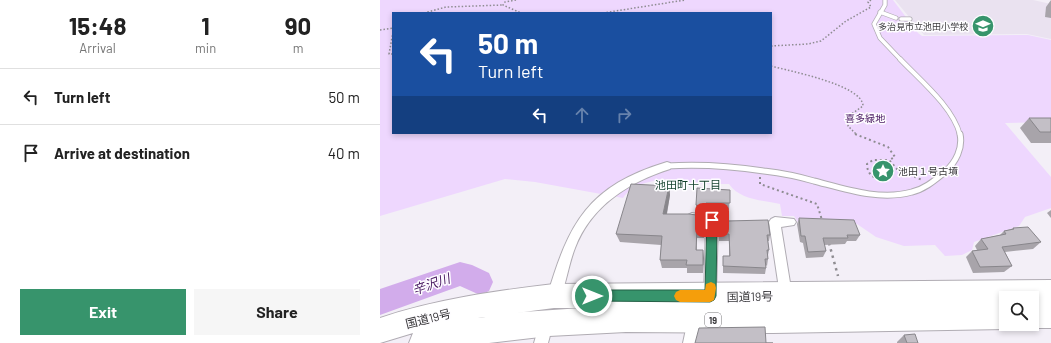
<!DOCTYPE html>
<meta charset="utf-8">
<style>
body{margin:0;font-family:Barlow,"Noto Sans JP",sans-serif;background:#f6f6f6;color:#222;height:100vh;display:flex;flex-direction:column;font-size:15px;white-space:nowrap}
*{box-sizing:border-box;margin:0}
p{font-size:13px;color:#767676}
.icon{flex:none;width:22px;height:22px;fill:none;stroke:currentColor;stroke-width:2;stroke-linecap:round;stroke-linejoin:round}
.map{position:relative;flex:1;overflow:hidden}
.details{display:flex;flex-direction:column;background:#fff;width:380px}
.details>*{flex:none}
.hud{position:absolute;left:12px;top:12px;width:380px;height:122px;border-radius:0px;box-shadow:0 2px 6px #0003;background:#1a4fa0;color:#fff;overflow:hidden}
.controls{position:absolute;left:619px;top:291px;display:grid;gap:8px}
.controls a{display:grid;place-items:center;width:40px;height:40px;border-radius:0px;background:#fff;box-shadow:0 2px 6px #0003;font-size:20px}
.pin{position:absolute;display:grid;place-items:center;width:34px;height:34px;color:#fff;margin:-17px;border-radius:8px;box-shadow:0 2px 6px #0006}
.me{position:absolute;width:44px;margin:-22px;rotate:90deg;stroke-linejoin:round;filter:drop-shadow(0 0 3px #0008)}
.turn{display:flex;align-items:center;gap:14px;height:84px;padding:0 20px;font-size:18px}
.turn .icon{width:52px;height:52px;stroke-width:2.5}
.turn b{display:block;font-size:28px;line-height:34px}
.lanes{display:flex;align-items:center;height:38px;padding:0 20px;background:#0003;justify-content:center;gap:20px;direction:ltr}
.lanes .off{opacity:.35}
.eta{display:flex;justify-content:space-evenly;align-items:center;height:68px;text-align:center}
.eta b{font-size:24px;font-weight:700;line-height:28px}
.action{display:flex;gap:8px;margin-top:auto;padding:8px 20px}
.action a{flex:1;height:46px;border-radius:0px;background:#37946c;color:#fff;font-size:16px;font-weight:700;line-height:46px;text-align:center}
.action a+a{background:#f6f6f6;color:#222}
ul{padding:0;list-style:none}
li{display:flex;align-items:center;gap:12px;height:56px;padding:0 20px;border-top:1px solid #e0e0e0}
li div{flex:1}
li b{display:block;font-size:15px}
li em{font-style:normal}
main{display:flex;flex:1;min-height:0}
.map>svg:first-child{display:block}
.built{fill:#eae2f0}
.green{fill:#eed7fe;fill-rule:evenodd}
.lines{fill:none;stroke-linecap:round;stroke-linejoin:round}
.river{fill:#d2aceb;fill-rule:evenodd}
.lane-far2-casing{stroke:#b0acb3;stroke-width:5}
.lane-far1-casing{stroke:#b0acb3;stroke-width:5.5}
.lane-casing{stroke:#b0acb3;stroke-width:7}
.street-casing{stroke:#b0acb3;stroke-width:2}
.highway-casing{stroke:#b0acb3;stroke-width:2}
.path-far2{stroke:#8e8c91;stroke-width:1.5;stroke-dasharray:1.5 2;stroke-linecap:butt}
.path-far1{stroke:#8e8c91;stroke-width:2;stroke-dasharray:2 3;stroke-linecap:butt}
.path{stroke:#8e8c91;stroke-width:2.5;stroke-dasharray:2.5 4;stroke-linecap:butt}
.lane-far2{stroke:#fff;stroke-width:3.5}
.lane-far1{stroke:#fff;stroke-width:4}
.lane{stroke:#fff;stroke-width:5}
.street{fill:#fff;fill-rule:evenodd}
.highway{fill:#fff;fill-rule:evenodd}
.wall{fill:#a8a4aa}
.shaded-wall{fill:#88868b}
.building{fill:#c3bfc6;stroke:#88868b}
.route{fill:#37946c;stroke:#246046}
.slow{fill:#f59e0b}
.labels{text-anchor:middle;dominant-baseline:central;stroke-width:3;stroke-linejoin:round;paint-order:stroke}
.far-poi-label{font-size:9px;fill:#3a393c;stroke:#fefdff;text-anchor:end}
.shield{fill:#fefdff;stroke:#757476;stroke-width:1}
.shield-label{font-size:9px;font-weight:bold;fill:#3a393c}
.park-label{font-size:10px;fill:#491962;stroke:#fefdff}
.poi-label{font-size:10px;fill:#3a393c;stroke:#fefdff;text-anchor:start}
.neighbourhood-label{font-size:11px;fill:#133f2c;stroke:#fefdff}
.near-street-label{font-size:12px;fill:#3a393c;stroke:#fefdff}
.near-water-label{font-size:13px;font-style:italic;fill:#481961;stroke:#fefdff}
</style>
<main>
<section class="details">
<div class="eta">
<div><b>15:48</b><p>Arrival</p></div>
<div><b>1</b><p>min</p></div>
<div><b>90</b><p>m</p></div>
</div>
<ul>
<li><svg class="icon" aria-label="left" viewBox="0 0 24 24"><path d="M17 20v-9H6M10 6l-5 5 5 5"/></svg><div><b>Turn left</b></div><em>50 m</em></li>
<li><svg class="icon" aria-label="arrive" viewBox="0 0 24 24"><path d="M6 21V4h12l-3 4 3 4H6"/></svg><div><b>Arrive at destination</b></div><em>40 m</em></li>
</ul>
<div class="action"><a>Exit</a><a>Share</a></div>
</section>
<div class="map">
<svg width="671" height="343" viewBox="0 0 671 343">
<rect width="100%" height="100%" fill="#f3eff7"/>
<path class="built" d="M515 0H653L671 4V39L647 34 544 35Z"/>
<path class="green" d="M0 0H513L538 33 542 36 648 35 671 40V122L625 123 671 177V208L645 217 639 226 594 242 592 250 582 255 565 256 555 245 524 246 496 237 477 224 418 222 414 216H402L400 204C382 200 360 200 349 184H295L286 179C271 181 252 184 243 198L155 182 125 179 0 216ZM13 13H391V133H13Z"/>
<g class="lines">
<path class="river" d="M80 262 92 265 109 273 113 282 109 291 100 295 80 286 0 315V289Z"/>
<g class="lane-far2-casing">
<g id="lane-far2">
<path d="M505 0V5L494 24 500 38 521 60"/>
<path d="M500 12 516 18"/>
<path d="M521 19H530"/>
</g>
</g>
<g class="lane-far1-casing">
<path id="lane-far1" d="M520 59C540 80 573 107 580 135"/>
</g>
<g class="lane-casing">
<path id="lane" d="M287 166C319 164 351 166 384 171 401 173 417 176 434 181 465 189 500 201 532 192 545 189 555 180 565 172 576 162 583 148 580 134"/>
</g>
<g class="street-casing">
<g id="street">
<path d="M287 162 290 163 292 166 290 169C249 182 211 206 195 248 188 266 186 285 179 301L174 303 169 301 167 297C189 222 208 186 287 162Z"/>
<path d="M312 213 336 217 338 220 336 296 335 300 330 302 325 300 324 296 326 224 308 221 306 218 308 215Z"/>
<path d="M395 217 414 219 416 222 414 225 401 227 412 295 411 299 406 301 401 299 400 295 389 222 391 219Z"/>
<path d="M314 313 319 315 321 320 317 343H303L309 315Z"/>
<path d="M166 317 171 319 173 324 168 343H154L161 319Z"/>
</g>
</g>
<g class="highway-casing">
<path id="highway" d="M671 280V328H652L643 324H652V298H626V324H635L626 329 393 333 246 332 169 336 109 343H29L33 333 0 343V318C57 299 115 291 174 284ZM174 308H202L143 312 98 318Z"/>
</g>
<g class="path-far2">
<path d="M136 0 125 2 123 5 141 13H209"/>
<path d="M44 13 66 7 123 5"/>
<path d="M223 13 305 0"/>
<path d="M0 30 13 28"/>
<path d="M13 32 9 54H13"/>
<path d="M391 46 428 44 441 41 466 21 491 7 488 2 491 0"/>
<path d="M391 66C409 71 483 85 483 106L470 115 468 126 477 135"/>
</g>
<g class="path-far1">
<path d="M475 134 508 147 515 157 509 160"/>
<path d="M380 177V184L437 204 442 220"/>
<path d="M499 179C491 177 487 172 487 164L493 160H509L517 169 542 180"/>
</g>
<path class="path" d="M449 243 458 276"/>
<use href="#lane-far2" class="lane-far2"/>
<use href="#lane-far1" class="lane-far1"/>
<use href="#lane" class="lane"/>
<use href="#street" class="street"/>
<use href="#highway" class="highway"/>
</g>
<g class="wall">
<path d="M671 0V18L665 17 666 7Z"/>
<path d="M649 118H671V143H651L640 128Z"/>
<path d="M289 186 290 195 287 214 324 216V238H317V250H323V273H307V268H282L280 260 281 245 240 242 236 234Z"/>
<path d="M350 190 349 210H327L326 214 316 212V205Z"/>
<path d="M671 210V218L667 213Z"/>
<path d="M419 218 480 235 476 241H467L465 244 444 245 446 251 443 257 426 258 423 243 420 242 417 224Z"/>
<path d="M339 224 390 235 389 241H388L389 250 388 255V259L387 266 386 265V268L385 274 343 273V256H349V241H339Z"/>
<path d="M633 228 661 242 653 249 625 252 632 266 624 272 593 273 586 257 592 251 597 250 595 246 601 239 620 235 624 231 631 229Z"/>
<path d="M524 335 538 343H517V342Z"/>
</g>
<g class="shaded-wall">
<path d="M289 186 290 195 285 223 283 214Z"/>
<path d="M323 250 324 258 323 273Z"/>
</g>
<g class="building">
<path d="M649 118H671V132H660Z"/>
<path d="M251 184 289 186 283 214H309L324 216V229H317L316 250H323V265H306L307 260H280L282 236 236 234Z"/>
<path d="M317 188 350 190V203H326V207L316 205Z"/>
<path d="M419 218 474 220 480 235H467L468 238H443L446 251 428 252 425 236H421Z"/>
<path d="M388 220 390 235H387L389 250H387L388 259H385L386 268 343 266V256H350L349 234H339V224H346V221Z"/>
<path d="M648 227 661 242 622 247 632 266 600 267 592 251 608 249 601 239 626 234 624 231 634 229 633 228Z"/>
<path d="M385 327 386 343H393H315L319 328Z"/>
<path d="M535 334 538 343H527L524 335Z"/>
</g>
<path class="route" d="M332 216 337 220 336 296 334 300 330 302 212 301 208 300 206 296 208 292 212 290H325L327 220Z"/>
<path class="slow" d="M331 282 335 284 336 288 334 300 330 302H300L296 300 294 296 296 292 300 290H325L326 284Z"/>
<defs>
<g id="school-disc" transform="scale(1.15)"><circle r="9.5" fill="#37946c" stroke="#fefdff"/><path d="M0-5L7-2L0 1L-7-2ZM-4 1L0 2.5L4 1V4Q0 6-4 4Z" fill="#fff"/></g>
<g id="sight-disc" transform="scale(1.15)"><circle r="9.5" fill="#37946c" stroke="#fefdff"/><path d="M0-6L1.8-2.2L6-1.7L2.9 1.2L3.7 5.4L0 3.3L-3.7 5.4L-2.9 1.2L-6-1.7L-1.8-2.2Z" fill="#fff"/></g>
</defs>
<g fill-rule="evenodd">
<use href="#school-disc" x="603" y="26"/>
<use href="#sight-disc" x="503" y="171"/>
</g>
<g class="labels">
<g class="far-poi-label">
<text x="588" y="26">多治見市立池田小学校</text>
</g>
<rect class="shield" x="325" y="313" width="16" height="14" rx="3"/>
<g class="shield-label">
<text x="333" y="320">19</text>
</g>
<g class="park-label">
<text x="485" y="118">喜多緑地</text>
</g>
<g class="poi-label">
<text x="518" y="171">池田１号古墳</text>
</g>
<g class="neighbourhood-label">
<text x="308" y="184">池田町十丁目</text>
</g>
<g class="near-street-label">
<text transform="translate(370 296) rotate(-1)">国道19号</text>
<text transform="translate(48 318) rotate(-14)">国道19号</text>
</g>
<g class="near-water-label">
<text transform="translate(51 284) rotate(-19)">辛沢川</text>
</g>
</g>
</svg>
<div class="controls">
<a><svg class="icon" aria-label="search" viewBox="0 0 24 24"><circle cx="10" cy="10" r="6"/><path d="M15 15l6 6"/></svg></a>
</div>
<div class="pin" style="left:332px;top:220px;background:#d93025"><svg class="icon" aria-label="arrive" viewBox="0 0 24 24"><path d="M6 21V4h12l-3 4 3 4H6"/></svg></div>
<svg class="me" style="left:212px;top:296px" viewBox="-20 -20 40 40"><circle r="17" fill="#37946c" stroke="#fff" stroke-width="3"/><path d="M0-11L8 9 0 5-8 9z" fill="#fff"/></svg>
<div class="hud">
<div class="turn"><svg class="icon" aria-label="left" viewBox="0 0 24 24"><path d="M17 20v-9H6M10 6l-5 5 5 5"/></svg><div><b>50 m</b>Turn left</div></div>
<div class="lanes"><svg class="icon" aria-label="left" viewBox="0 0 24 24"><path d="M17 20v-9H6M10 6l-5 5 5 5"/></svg><svg class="icon off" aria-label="ahead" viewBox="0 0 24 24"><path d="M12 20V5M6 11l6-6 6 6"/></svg><svg class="icon off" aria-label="right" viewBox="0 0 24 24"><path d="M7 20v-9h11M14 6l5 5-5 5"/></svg></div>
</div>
</div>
</main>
